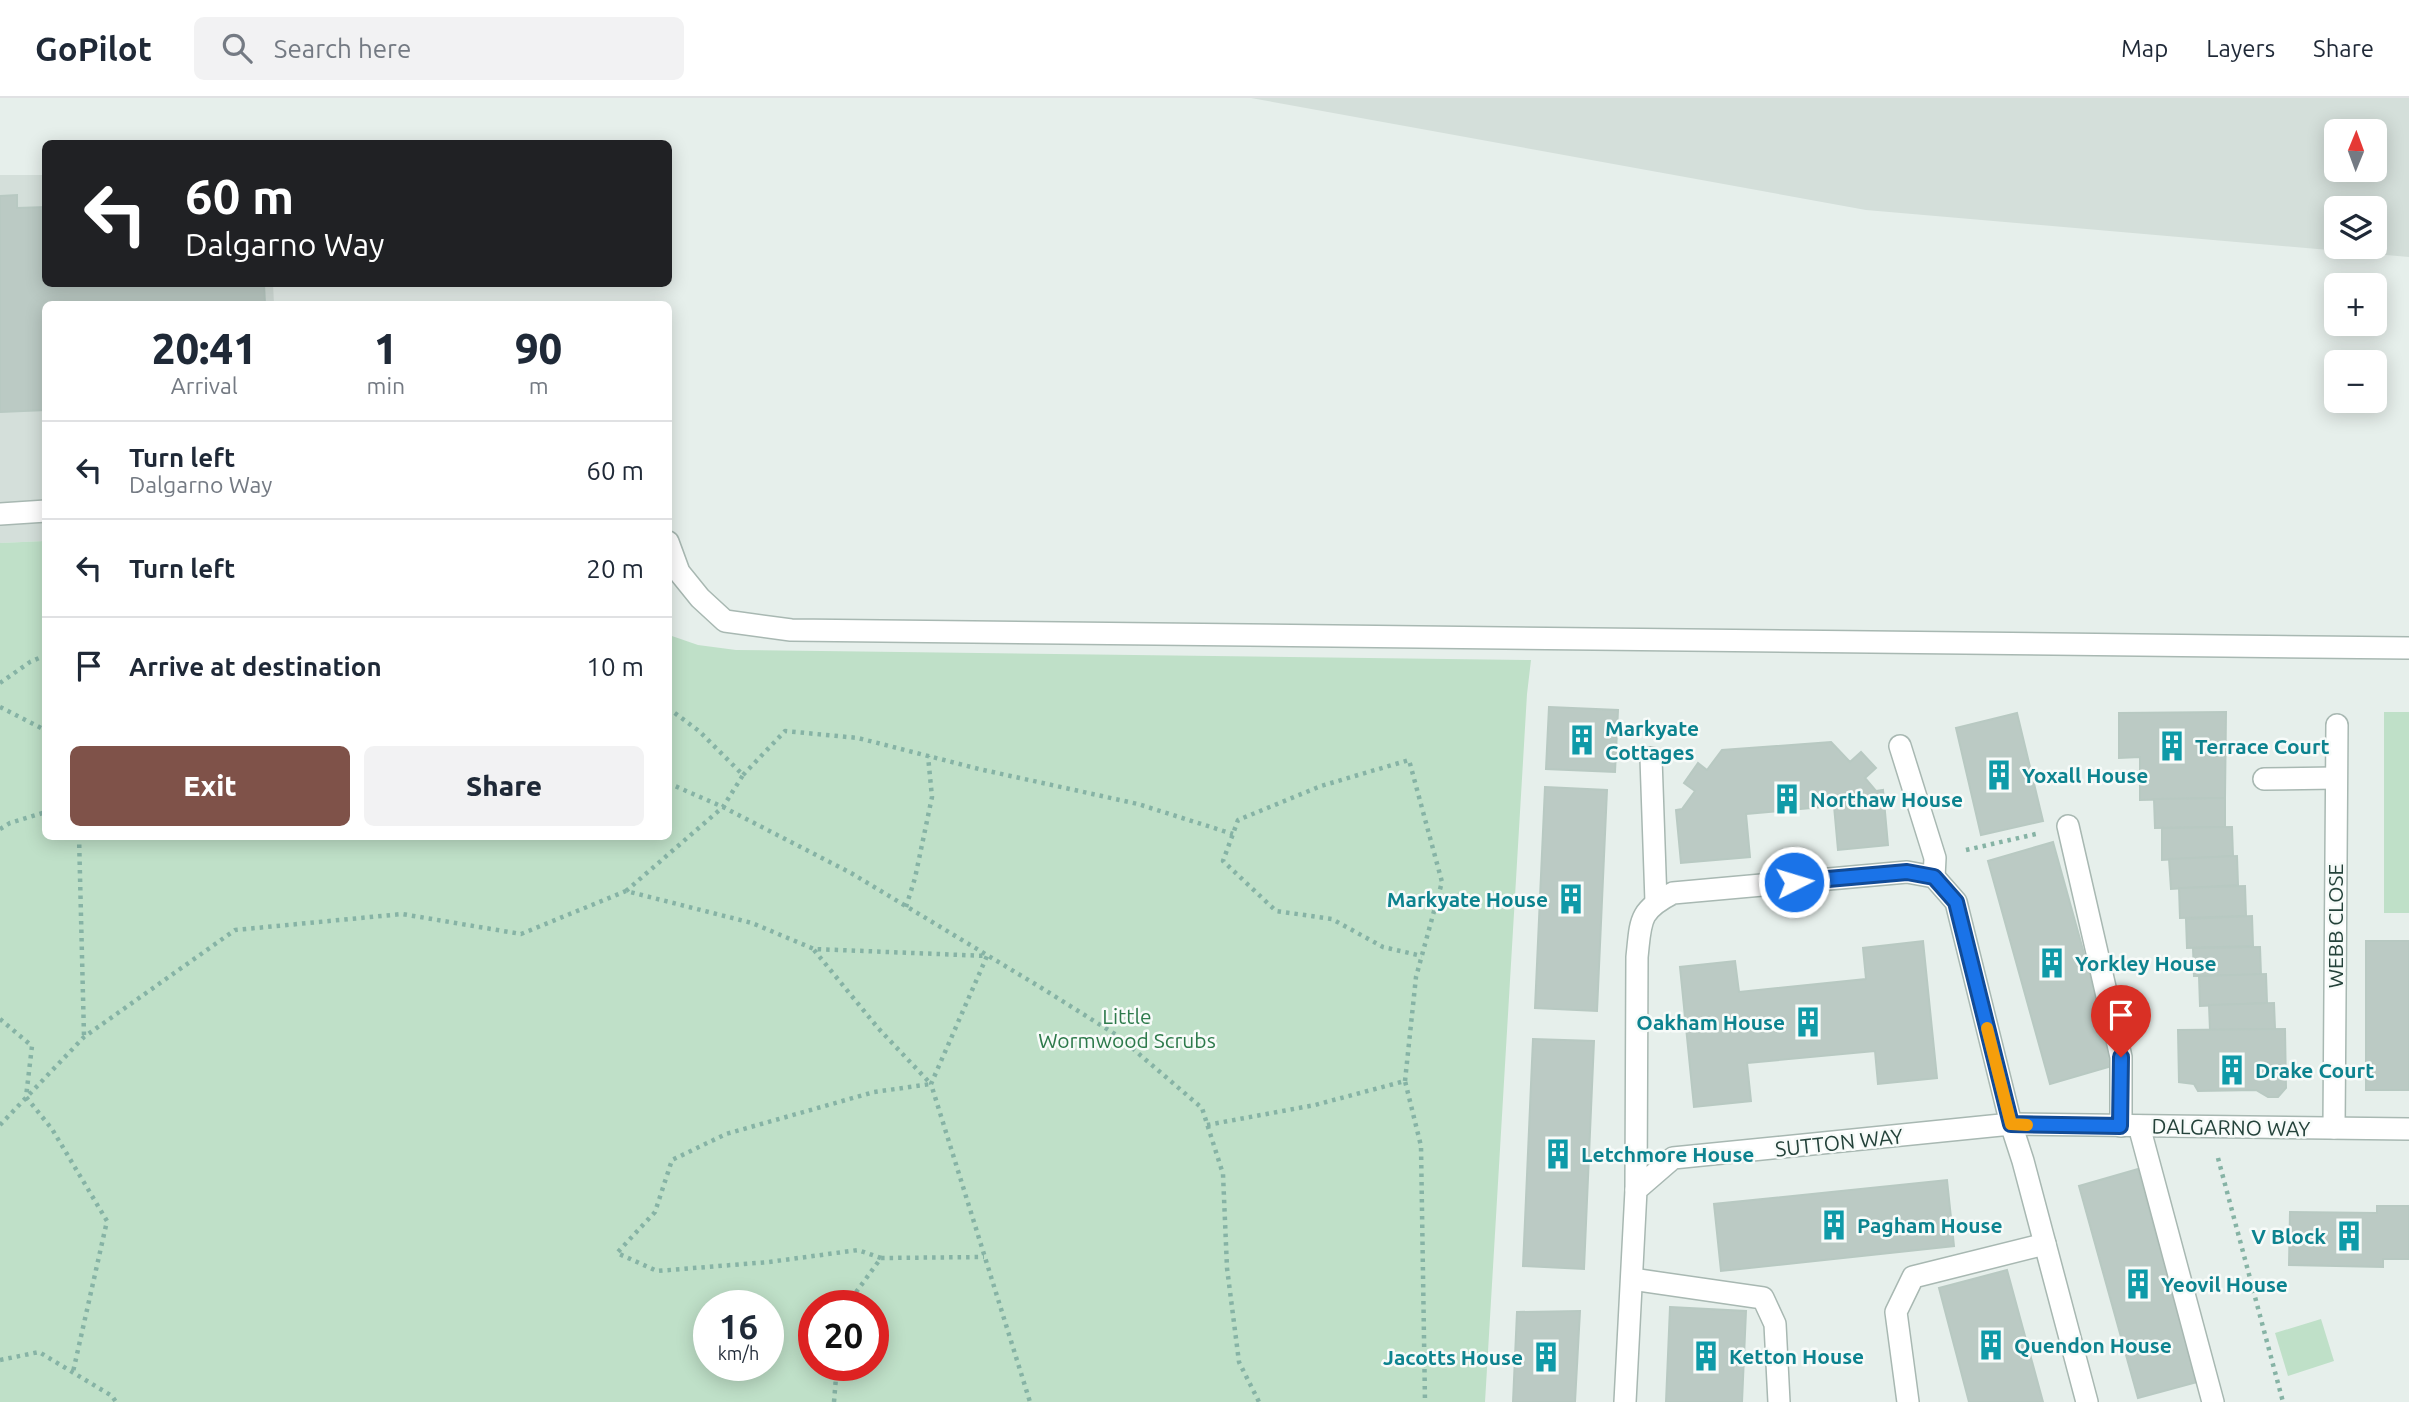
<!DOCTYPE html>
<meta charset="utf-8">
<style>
body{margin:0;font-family:Ubuntu,sans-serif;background:#f2f2f3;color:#1f2937;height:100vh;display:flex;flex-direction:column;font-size:26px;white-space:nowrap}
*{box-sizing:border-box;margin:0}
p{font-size:23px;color:#747a83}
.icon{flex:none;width:38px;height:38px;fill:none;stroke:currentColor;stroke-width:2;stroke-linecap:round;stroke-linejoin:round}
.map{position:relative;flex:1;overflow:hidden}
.details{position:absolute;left:42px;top:203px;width:630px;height:539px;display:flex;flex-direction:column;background:#fff;border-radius:10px;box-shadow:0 4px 18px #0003}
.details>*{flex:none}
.hud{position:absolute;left:42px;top:42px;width:630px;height:147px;border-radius:10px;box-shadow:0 4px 18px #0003;background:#202124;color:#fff;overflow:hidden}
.needle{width:46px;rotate:1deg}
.buttons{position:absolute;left:2324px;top:21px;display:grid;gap:14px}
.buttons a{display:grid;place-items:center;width:63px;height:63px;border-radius:10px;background:#fff;box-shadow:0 4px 18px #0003;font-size:35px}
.speed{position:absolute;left:693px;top:1192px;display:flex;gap:14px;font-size:35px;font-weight:700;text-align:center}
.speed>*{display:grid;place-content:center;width:91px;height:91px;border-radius:50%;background:#fff;box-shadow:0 4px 18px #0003;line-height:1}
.speed small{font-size:18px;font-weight:400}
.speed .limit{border:10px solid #d22;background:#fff;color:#111}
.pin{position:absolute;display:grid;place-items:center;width:60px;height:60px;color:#fff;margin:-72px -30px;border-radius:50% 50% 50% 0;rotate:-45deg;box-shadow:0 0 7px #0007}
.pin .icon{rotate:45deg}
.me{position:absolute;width:77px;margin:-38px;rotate:85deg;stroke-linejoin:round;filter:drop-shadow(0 0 5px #0008)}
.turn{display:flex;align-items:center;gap:24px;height:147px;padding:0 28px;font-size:32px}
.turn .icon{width:91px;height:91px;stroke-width:2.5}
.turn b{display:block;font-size:49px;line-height:60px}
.eta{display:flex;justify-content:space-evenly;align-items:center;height:119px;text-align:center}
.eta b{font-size:42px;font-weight:800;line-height:49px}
.primary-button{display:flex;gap:14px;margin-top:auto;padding:14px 28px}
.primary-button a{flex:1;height:80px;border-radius:10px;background:#7f5249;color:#fff;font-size:28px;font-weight:800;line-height:80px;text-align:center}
.primary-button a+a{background:#f2f2f3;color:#1f2937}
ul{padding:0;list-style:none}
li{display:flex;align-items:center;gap:21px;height:98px;padding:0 28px;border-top:2px solid #e0e1e3}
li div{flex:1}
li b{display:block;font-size:26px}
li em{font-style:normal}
header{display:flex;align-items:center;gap:42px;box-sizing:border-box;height:98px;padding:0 35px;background:#fff;border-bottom:2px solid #e0e1e3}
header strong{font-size:33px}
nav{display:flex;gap:38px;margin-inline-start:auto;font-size:24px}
.search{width:490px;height:63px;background:#f2f2f3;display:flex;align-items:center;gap:18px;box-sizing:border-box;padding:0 24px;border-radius:10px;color:#747a83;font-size:26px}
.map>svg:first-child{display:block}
.built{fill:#d4dfda;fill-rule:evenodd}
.green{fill:#bfe0c8;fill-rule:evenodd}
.building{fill:#bbcac4;stroke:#b8c9c2;stroke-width:2}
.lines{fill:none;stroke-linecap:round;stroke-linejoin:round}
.lane-casing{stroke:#a8b8b2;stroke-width:24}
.street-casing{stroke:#a8b8b2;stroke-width:24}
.path{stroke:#86b3a5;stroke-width:4.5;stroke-dasharray:3.5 5;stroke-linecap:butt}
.lane{stroke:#fff;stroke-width:21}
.street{stroke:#fff;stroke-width:21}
.route-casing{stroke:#114b97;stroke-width:18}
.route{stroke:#1a73e8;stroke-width:12}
.slow{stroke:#f59e0b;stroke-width:12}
.labels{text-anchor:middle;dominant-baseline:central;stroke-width:5;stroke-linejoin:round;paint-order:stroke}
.culture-label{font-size:21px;font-weight:bold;fill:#0d838f;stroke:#f7fbf9;text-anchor:start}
.street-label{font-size:21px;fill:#24423a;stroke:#f7fbf9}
.park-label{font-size:21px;fill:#2d7a4b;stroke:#f7fbf9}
</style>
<header>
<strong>GoPilot</strong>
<div class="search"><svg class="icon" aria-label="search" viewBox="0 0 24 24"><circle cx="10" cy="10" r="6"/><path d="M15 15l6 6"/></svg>Search here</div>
<nav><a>Map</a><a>Layers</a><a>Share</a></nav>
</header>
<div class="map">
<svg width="2409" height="1304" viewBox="0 0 2409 1304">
<rect width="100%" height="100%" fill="#e6efeb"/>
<g class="built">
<path d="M1251 0H2409V159L1866 112ZM2336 33H2375V72H2336ZM2336 110H2375V149H2336Z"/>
<path d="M0 77H45L46 186H273L274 206H46L45 443 0 445Z"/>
</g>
<g class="green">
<path d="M45 443 46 738H668L669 537 698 547 736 552 1531 562 1527 596 1485 1304H0V445ZM709 1208H768V1267H709ZM814 1208H873V1267H814Z"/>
<rect x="2384" y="614" width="25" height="201"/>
<path d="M2321 1221 2334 1263 2288 1278 2275 1235Z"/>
</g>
<g class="building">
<path d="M17 97V110L46 109V186H264L265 206H46V312L0 314V98Z"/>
<path d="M1549 609 1618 612 1615 674 1546 671Z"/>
<path d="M2226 614 2225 700 2140 702V659L2119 660V615Z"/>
<path d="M2017 615 2043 723 1981 737 1956 630Z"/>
<path d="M1831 644 1850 664 1861 654 1876 670 1865 680 1876 693 1883 692 1888 747 1838 752 1834 708 1746 716 1750 759 1681 765 1676 712 1682 711 1695 693 1684 685 1698 665 1707 672 1722 652Z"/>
<path d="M1545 689 1607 692 1597 913 1535 910Z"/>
<path d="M2225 700V729L2155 730 2154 701Z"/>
<path d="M2232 729 2233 758 2162 762V730Z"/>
<path d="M2053 744 2115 967 2050 986 1988 763Z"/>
<path d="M2237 758 2238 787 2171 791 2169 761Z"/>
<path d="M2245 788 2246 818 2180 820 2179 790Z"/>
<path d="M2252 818 2253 848 2187 850 2186 821Z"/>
<path d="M1923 843 1937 980 1878 986 1875 953 1747 965 1751 1003 1694 1009 1680 869 1735 863 1739 894 1866 881 1863 850Z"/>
<rect x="2366" y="843" width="43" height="149"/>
<path d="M2260 849 2261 877 2194 878 2193 850Z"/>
<path d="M2266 876 2267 905 2200 908 2199 878Z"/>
<path d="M2274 905 2275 931 2210 932 2209 907Z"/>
<path d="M2285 931 2286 990 2278 999H2268L2256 992 2198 993 2194 986 2179 984 2178 932Z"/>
<path d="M1533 941 1594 943 1584 1171 1523 1168Z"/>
<path d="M2138 1071 2197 1284 2138 1300 2079 1088Z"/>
<path d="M1947 1082 1954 1148 1721 1173 1714 1106Z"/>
<path d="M2377 1108H2409V1161H2383V1169L2289 1167 2290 1114 2377 1115Z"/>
<path d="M2007 1172 2043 1304H1969L1939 1190Z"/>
<path d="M1670 1209 1746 1213 1742 1304H1666Z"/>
<path d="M1580 1213 1575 1304H1513L1517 1214Z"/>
</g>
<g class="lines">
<g class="lane-casing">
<g id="lane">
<path d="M0 416 46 413"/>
<path d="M668 444 679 474 700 500 725 523 791 532 2409 550"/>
<path d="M1900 648 1935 760 1934 779"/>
<path d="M1651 660 1656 804"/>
<path d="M2264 681 2336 680"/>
<path d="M2068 728 2121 959V1028"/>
<path d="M2139 1028 2213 1304"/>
<path d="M1636 1092 1637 859C1641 823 1638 813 1673 795L1907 774 1934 779 1956 804 2011 1026"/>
<path d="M1632 1181 1763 1200 1775 1226 1779 1304"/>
<path d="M1908 1304 1896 1214 1913 1179 2045 1146"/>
</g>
</g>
<g class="street-casing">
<g id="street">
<path d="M2011 1026 2409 1031"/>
<path d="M2334 1030 2337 627"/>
<path d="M1625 1304 1636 1092 1673 1060 2011 1026 2023 1063 2087 1304"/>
</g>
</g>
<g class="path">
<path d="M0 585 30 564 46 557"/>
<path d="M0 609 43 631 46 635"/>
<path d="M743 677 785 633 858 640 979 671 1138 706 1233 736"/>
<path d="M668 685 723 709 851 775 1040 889 1118 938 1202 1010 1223 1076 1227 1170 1239 1264 1259 1304"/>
<path d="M0 731 10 725 46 714"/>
<path d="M79 738 84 938"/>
<path d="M1966 752 2036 736"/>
<path d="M626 793 723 709 743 677 699 633 668 610"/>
<path d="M906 809 915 780 932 699 928 658"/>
<path d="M814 852 878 930 930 985"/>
<path d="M0 921 32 948 26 999 52 1031 107 1123 73 1274"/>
<path d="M1405 983 1416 879 1442 784 1409 662 1321 688 1238 722 1223 763 1276 813 1332 821 1383 849 1422 858"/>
<path d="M0 1027 84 939 235 832 402 816 521 836 626 793 752 825 814 851 987 858 931 986 1030 1304"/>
<path d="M1207 1027 1315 1007 1405 983 1421 1048 1425 1304"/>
<path d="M2218 1060 2283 1304"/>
<path d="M881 1160 858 1152 769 1164 657 1173 617 1155 655 1114 672 1062 726 1036 874 994 931 986"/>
<path d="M846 1208 881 1160 984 1159"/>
<path d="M0 1262 39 1254 112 1298 116 1304"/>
<path d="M834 1304 837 1267"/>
</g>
<use href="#lane" class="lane"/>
<use href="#street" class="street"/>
</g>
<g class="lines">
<g class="route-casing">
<path id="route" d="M1794 784 1907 774 1934 779 1956 804 2011 1026 2120 1028 2121 959"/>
</g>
<use href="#route" class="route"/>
<path class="slow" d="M1987 930 2011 1026 2027 1027"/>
</g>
<defs>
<g id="building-bare" transform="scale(2.415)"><path d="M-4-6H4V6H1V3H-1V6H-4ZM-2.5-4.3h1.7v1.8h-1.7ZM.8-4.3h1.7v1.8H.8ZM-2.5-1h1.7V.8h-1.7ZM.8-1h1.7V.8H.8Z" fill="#0f9aa8" stroke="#f7fbf9" stroke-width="2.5" paint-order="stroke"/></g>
</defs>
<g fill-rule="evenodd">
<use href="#building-bare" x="1582" y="642"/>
<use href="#building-bare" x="2172" y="648"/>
<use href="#building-bare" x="1999" y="677"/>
<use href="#building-bare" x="1787" y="701"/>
<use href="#building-bare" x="1571" y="801"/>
<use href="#building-bare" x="2052" y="865"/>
<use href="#building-bare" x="1808" y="924"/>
<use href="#building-bare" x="2232" y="972"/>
<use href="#building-bare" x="1558" y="1056"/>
<use href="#building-bare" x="1834" y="1127"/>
<use href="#building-bare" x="2349" y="1138"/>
<use href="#building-bare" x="2138" y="1186"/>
<use href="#building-bare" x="1991" y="1247"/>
<use href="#building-bare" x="1706" y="1258"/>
<use href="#building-bare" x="1546" y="1259"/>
</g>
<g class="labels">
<g class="culture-label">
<text x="1605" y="630">Markyate<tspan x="1605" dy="24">Cottages</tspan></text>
<text x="2195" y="648">Terrace Court</text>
<text x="2022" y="677">Yoxall House</text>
<text x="1810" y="701">Northaw House</text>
<text x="1548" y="801" text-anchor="end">Markyate House</text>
<text x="2075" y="865">Yorkley House</text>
<text x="1785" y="924" text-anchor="end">Oakham House</text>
<text x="2255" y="972">Drake Court</text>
<text x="1581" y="1056">Letchmore House</text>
<text x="1857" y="1127">Pagham House</text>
<text x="2326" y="1138" text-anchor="end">V Block</text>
<text x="2161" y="1186">Yeovil House</text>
<text x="2014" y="1247">Quendon House</text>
<text x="1729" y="1258">Ketton House</text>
<text x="1523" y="1259" text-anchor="end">Jacotts House</text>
</g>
<g class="street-label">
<text transform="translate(2335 828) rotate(-90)">WEBB CLOSE</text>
<text transform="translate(2231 1029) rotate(1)">DALGARNO WAY</text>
<text transform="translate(1839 1044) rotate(-6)">SUTTON WAY</text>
</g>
<g class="park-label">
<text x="1127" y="918">Little<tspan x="1127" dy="24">Wormwood Scrubs</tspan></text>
</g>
</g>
</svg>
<div class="buttons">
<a><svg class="needle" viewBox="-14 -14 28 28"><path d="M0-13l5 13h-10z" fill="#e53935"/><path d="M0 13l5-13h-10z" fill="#747a83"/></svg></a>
<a><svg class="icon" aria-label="layers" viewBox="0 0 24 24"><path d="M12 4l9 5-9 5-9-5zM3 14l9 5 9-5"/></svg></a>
<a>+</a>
<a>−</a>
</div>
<div class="speed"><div>16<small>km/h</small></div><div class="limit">20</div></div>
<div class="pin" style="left:2121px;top:959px;background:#d93025"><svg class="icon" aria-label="arrive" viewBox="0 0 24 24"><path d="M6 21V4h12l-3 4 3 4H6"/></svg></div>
<svg class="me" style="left:1794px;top:784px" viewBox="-20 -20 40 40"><circle r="17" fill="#1a73e8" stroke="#fff" stroke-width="3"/><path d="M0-11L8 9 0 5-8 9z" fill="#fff"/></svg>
<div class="hud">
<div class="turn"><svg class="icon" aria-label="left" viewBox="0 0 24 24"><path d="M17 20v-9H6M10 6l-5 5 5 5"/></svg><div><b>60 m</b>Dalgarno Way</div></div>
</div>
<section class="details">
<div class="eta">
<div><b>20:41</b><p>Arrival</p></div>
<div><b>1</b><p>min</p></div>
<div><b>90</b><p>m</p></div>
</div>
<ul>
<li><svg class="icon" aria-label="left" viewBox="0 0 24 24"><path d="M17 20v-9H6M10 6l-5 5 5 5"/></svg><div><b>Turn left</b><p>Dalgarno Way</p></div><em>60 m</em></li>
<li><svg class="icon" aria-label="left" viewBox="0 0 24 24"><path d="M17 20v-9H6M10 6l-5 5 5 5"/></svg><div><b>Turn left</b></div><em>20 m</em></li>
<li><svg class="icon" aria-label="arrive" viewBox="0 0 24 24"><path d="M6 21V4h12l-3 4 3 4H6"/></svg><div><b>Arrive at destination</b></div><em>10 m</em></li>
</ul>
<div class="primary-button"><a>Exit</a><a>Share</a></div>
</section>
</div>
